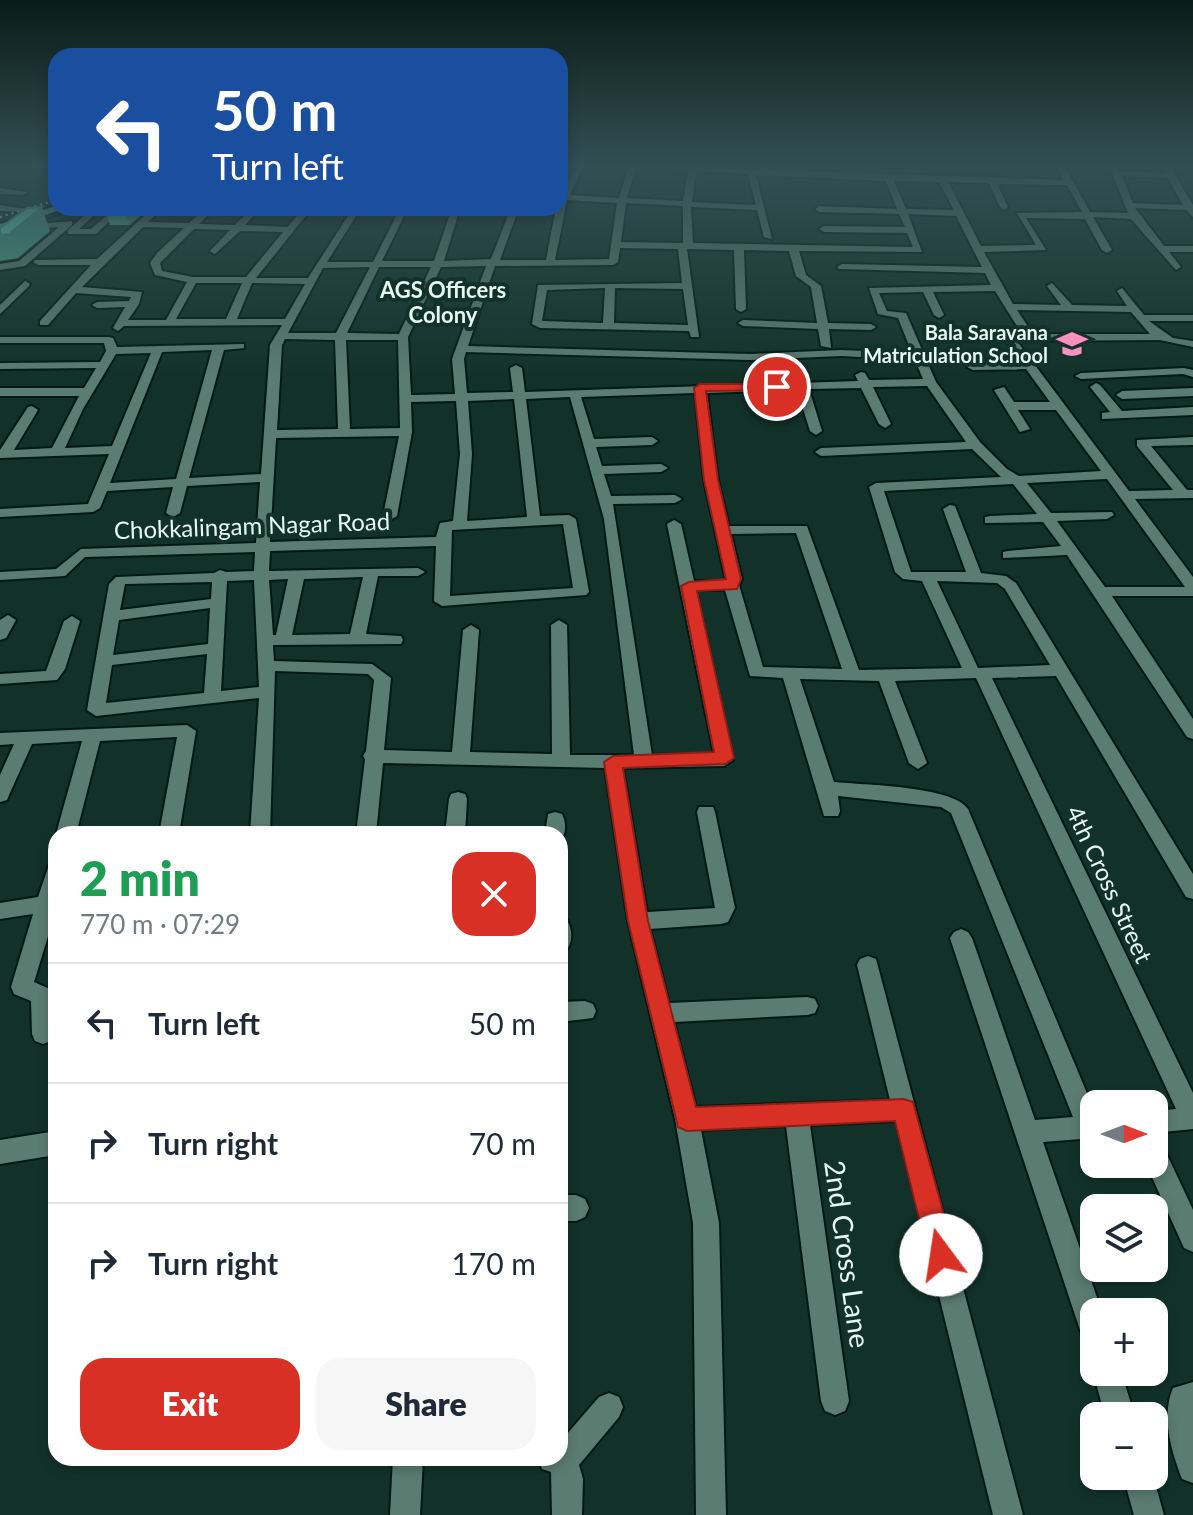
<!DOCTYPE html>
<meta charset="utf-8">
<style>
body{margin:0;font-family:Lato,sans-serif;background:#f6f6f7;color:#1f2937;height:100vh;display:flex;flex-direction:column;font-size:30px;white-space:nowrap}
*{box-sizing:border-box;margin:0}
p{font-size:26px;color:#747a83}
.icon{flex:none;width:44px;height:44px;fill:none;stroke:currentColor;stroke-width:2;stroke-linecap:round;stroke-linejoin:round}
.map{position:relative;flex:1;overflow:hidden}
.details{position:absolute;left:48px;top:826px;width:520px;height:640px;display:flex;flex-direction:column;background:#fff;border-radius:24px;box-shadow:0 4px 12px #0003}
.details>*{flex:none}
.top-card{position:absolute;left:48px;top:48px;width:520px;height:168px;border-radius:24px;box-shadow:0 4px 12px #0003;background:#1a4fa0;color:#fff;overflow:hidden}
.needle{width:52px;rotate:90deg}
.tools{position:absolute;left:1080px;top:1090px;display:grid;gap:16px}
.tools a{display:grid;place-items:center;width:88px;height:88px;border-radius:16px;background:#fff;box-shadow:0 4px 12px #0003;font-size:40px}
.pin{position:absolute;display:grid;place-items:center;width:68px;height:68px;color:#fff;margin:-34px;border:4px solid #fff;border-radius:50%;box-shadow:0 2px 8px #0007}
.me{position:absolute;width:88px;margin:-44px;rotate:346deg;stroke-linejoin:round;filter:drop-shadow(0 0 6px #0008)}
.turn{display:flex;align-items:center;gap:28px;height:168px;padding:0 32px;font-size:36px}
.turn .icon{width:104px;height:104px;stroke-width:2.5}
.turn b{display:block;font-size:56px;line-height:68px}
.round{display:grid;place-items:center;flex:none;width:84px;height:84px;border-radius:24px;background:#f6f6f7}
.summary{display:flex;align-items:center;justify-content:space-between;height:136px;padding:0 32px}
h1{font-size:48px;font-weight:800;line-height:60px;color:#1e9e55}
.action{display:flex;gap:16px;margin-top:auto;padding:16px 32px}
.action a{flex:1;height:92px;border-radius:24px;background:#d93025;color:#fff;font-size:32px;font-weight:800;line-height:92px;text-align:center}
.action a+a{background:#f6f6f7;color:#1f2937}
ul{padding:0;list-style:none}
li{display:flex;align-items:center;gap:24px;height:120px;padding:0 32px;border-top:2px solid #e0e1e3}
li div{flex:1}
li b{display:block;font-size:30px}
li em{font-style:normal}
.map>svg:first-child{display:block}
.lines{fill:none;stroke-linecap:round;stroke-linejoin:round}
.stream{stroke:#061612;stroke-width:2}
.minor-casing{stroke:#001912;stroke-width:4}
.major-casing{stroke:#001912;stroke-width:4}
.minor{fill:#5b7c71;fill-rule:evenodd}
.major{fill:#4db398;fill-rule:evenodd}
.rail{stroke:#c7dbd4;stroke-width:2;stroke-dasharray:2 4;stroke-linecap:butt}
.wall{fill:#60c9ac}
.shaded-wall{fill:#4ea48c}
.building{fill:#70eac8;stroke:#4ea48c;stroke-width:2}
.route{fill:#d93025;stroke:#8d1f18;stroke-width:2}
.labels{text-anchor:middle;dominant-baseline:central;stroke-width:8;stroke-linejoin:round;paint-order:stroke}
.far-poi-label{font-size:20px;font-weight:bold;fill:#e5f7f0;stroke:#123229;text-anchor:end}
.far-neighbourhood-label{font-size:22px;font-weight:bold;fill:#e5f7f0;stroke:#123229}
.street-label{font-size:24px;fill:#e5f7f0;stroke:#123229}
.near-street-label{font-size:28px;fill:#e5f7f0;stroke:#123229}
</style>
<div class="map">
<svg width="1193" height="1515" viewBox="0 0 1193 1515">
<rect width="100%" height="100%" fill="#123229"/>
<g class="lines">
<path class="stream" d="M42 220 82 208"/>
<g class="minor-casing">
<g id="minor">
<path d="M0 165H56V169L0 167Z"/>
<path d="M576 165H584L570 195 619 198 629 165 1064 180 1056 165H1064L1090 212 1128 213 1109 165H1117L1119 171 1166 173 1161 165H1169L1193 205V217L1186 210 1135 208 1164 246H1193V252H1169L1181 267 1176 270 1131 219 1093 217 1112 250 1107 253 1102 250 1085 219 1026 218 1046 250 984 252 1013 304 1061 305 1047 286 1052 283 1072 305 1127 306 1117 291 1122 288 1144 315H1193V321H1149L1173 338 1193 341V347L1160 340 1017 341 1129 491 1173 490 1137 446V440L1193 437V445L1151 446 1187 490H1193V498L1135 499 1193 577V596H1112L1193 719V739L1187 737 1067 555 1003 558V552L1008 551 1061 546 1043 522 985 523V517L990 516 1037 514 1013 484 884 491 911 572H966L943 509 950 505 955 506 981 573 1006 576 1016 583 1193 874V899L1186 897 1056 676 992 678 1193 1093V1129L1154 1133V1111L1176 1109 976 678 895 681 927 763 918 769 909 763 879 681 800 679 834 782C863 785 953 786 968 809L1094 1110V1138L1043 1142 1102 1312H1094V1344L1084 1340 1080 1330 950 938 954 932 961 929 968 932 972 938 1035 1120 1073 1117 951 813 941 807 838 796 840 811 838 816H824L783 678 750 676 725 590H696L733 760 724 766 623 768 647 912 715 908 697 812 699 807H713L715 812 735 908 728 922 721 924 650 929 669 1003 807 997 815 999 818 1006 815 1013 807 1015 674 1022 696 1107 890 1100 857 965 860 959 868 956 876 959 1023 1515H993L896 1121 810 1125 849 1401 845 1411 835 1415 825 1411 821 1401 786 1126 701 1130 719 1223 726 1515H696L693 1223 675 1119 628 921 605 768 383 763 376 834H356L365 759 363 756 366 751 374 680 368 674 275 671 270 834H250L259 698 96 716 87 710 109 584 116 577 214 573 220 570 226 572 254 571 255 552 85 557 65 576 0 580V572L56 569 81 549 256 543 260 482 187 486 180 513 173 517 166 513 173 487 107 491 100 508 93 512 0 517V509L88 504 109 454 0 458V450L28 407 32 406 38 410 14 450 52 448 79 396H0V388H84L96 368 0 369V363L100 362 106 351 104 343H0V337H109L113 338 117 347 244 344V348L224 350 189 478 261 474 270 345 282 325 124 326 118 331 113 328 125 307 97 308 92 305 97 302 129 301 131 297 76 293 48 325H40V321L91 265H38L33 262 35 260 97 259 153 208H162L148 222 189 223 206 208H215L199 224 235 225 252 208H261L245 225 288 227 303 208H312L256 278H308L353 208H361L327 262H373L400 208H408L382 261H434L452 208H460L444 261 491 259 511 208H519L500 260H546L556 208H560V194ZM636 167 688 170 683 201 627 198ZM696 171 748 174 756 205 692 202ZM756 175 886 181 897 209 819 206 815 209 819 212 899 214 905 227 824 226 819 229 824 232 907 233 913 247 693 243 691 207 757 210 764 237 772 239ZM1122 176 1168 178 1183 205 1133 203ZM894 181 939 182 954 210 906 209ZM948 182 989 183 1000 207 1004 210 1008 207 997 184 1067 185 1082 212 1017 213 1036 245 981 246ZM567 200 617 203 609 259 555 260ZM626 203 683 206V243L621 242ZM908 214 956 216 982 267 842 264 837 267 839 269 985 273 991 285 869 288 878 314 898 318 912 353 841 350 750 354 468 346 495 266 613 265 618 262 620 248 678 249 682 283 538 285 532 324 540 328 689 331 691 337H699L687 249 734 250 736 309 741 312 746 309 744 250 789 251 796 276 811 287 817 323 743 320 738 323 743 326 818 329 821 346 831 348 829 329 871 330 876 327 871 324 828 323 821 286 806 275 799 251 922 252ZM143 227 184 228 157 253 150 263 155 275 187 282 166 320H128L139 304 142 292 82 287ZM194 229 230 230 210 251 215 254 240 231 283 232 246 277H193L162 271 160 263ZM486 266 452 359 455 394 411 395 408 337 441 267ZM370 267 336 333H288L323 268ZM379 267H431L399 334 347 333ZM196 283H242L226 319H176ZM252 283 305 284 285 319H237ZM605 288 603 323 542 321 547 290ZM615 288 683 289 688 325 614 323ZM995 291 1022 334 959 335 954 338 959 341H1006L1021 363 973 364 967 367 973 370 1026 369 1050 402H1014L1004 387 994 390 1020 432 1030 429 1018 410H1056L1101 471 1019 476 1007 469 980 442 936 382 906 313 887 311 879 293 923 292 934 315 939 318 944 315 933 292ZM1017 310 1131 312 1150 334H1033ZM285 339 335 340 338 429 277 430 282 345ZM346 340H398L400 428 350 429ZM212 350 176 479 110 483 162 352ZM466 352 750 360 841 356 915 360 923 379 869 380 865 373 861 372 855 375 858 381 525 392 522 368 516 365 510 368 513 392 467 393 464 359ZM151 353 112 446 65 448 83 409 116 354ZM927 386 966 442 821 448 815 452 821 456 972 449 1001 477 876 483 869 487 895 572 903 579 922 581 962 668 859 670 807 526H729L718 480 707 393 797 390 810 431 816 435 822 431 809 389 861 388 879 424 885 428 891 424 873 387ZM695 393 704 480 726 581H694L681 524 674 520 667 524 714 754 652 755 613 504 675 503 682 499 675 495 611 496 604 474 661 472 668 468 661 464 602 466 596 447 652 445 658 441 652 437 594 439 581 397ZM570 397 604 519 634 755H570L567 625 559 620 551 625 552 754 470 752 479 630 471 625 463 630 452 752 384 750 391 678 372 664 274 661 273 645 401 644 403 640 401 636 366 634 378 576H418L425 572 418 568 269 571 270 551 436 546 434 601 442 606 586 595 589 592 576 519 569 515 540 516 526 399ZM514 399 527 517 467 521 472 454 468 401ZM456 401 460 454 453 521 440 523 436 537 270 542 276 438 399 436 383 516 390 520 397 516 412 432 411 402ZM1107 479 1185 587H1105L1057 521 1107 519 1114 515 1112 512 1051 513 1027 483ZM563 524 573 588 450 596 452 530ZM796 533 842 669 763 667 739 585 742 579 731 534ZM363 577 350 634 292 635 304 579ZM288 579 276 635H273L269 580ZM254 580 259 687 221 691 227 581ZM937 581 997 583 1005 589 1050 665 978 668ZM212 582 211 599 120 610 125 584ZM210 608 208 644 113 655 119 620ZM207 654 204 693 106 703 112 665Z"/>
<path d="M0 188 27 192 23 195 0 194Z"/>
<path d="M0 205 26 209 22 212 0 211Z"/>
<path d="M93 208H102L79 229H91L115 208H124L96 234H68V230Z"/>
<path d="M72 221V225L25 266 0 270V264L19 261 59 227 32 229 0 252V245L27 225Z"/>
<path d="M25 281 30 284 29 286 0 314V305Z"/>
<path d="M1184 368 1193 370V377L1183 374 1081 379 1075 376 1081 373Z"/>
<path d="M1096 383 1100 385 1122 411 1193 407V415L1102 419V413L1110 412 1090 387Z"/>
<path d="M1193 388V396L1122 399 1116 395 1122 391Z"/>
<path d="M8 615 16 620 6 638 0 640V620Z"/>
<path d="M72 616 80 621 65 669 57 680 0 684V674L46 671 64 621Z"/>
<path d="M187 725 196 731 179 834H159L177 737 100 741 76 834H56L82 741 32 744 9 795 7 800 0 802V775L14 744 0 745V733Z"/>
<path d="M458 792 465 794 467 799 465 834H445L449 799 451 794Z"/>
<path d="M555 812 562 814C566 822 567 834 560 840V834H545L548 814Z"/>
<path d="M56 862V910L34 982 50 989C56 1002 57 1028 51 1041L43 1044 35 1041 32 1034 31 1001 14 994 11 987 33 914 0 919V903L38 897 49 865Z"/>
<path d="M560 918 567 920C572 929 573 939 568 948L561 951Z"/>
<path d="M585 1001 593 1004 596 1011 593 1018 560 1022V1002Z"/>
<path d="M56 1131V1155L0 1164V1140Z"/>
<path d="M1154 1142 1163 1146 1193 1210V1252L1184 1248 1146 1164H1154Z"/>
<path d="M560 1195H576L585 1199 589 1208 585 1217 576 1221H560Z"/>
<path d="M1094 1369V1372H1121L1135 1416H1105L1093 1372Z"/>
<path d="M1193 1382V1483L1182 1479C1171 1451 1161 1416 1173 1388Z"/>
<path d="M609 1393 619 1397 623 1407 619 1417 579 1465 583 1479 582 1515H552L551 1472 542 1469 538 1458H560V1442L599 1397Z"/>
<path d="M393 1458H423L420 1515H390Z"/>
<path d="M1123 1476H1153L1164 1515H1134Z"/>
</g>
</g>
<g class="major-casing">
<path id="major" d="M56 206 66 208 0 230V224Z"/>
</g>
<use href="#minor" class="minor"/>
<use href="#major" class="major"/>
<path class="rail" d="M0 217 56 200"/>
</g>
<path class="wall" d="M105 208H150L129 225H110Z"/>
<g class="shaded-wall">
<path d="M42 207 50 231 18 258 0 261V235Z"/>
<path d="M125 208H150L129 225Z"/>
</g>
<path class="building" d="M42 207 9 234 0 235V228L27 208Z"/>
<linearGradient id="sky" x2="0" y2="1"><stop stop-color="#0a1c17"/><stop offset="0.44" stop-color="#334f54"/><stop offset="1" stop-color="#334f54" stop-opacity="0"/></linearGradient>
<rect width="1193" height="377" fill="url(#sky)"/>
<path class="route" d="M781 384V389L777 390 706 391 718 480 741 579 737 589 697 591 734 758 725 764 623 768 648 921 696 1107 904 1099 913 1102 955 1255 951 1264 941 1268 932 1264 928 1255 895 1121 687 1131 678 1127 628 921 604 762 613 756 714 752 681 586 689 582 726 579 704 480 694 388 700 384Z"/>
<defs>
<g id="school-bare" transform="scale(2.4)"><path d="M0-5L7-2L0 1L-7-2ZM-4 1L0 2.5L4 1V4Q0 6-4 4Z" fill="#fd8ec0" stroke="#123229" stroke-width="2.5" paint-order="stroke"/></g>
</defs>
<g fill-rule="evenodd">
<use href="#school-bare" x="1072" y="344"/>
</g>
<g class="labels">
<g class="far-poi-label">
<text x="1048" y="332">Bala Saravana<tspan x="1048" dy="23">Matriculation School</tspan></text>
</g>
<g class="far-neighbourhood-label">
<text x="443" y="289">AGS Officers<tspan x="443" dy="25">Colony</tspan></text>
</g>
<g class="street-label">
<text transform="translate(252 525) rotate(-2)">Chokkalingam Nagar Road</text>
<text transform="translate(1110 884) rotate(65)">4th Cross Street</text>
</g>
<g class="near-street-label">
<text transform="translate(848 1254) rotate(82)">2nd Cross Lane</text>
</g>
</g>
</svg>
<div class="tools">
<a><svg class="needle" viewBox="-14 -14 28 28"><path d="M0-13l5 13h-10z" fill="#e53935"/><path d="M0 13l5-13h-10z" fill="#747a83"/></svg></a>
<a><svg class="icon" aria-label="layers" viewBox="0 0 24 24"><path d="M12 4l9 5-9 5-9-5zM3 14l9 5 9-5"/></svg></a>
<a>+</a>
<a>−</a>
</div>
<div class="pin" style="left:777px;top:387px;background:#d93025"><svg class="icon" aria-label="arrive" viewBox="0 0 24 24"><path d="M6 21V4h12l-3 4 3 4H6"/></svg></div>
<svg class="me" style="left:941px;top:1255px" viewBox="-20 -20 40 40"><circle r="19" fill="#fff"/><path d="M0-13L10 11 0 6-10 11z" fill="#d93025"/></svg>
<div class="top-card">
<div class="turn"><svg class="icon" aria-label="left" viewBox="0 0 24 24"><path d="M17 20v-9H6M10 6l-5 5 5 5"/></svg><div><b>50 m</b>Turn left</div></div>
</div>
<section class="details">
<div class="summary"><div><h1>2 min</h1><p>770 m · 07:29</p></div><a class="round" style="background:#d93025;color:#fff"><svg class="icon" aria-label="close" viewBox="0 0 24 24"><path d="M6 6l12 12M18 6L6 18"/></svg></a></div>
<ul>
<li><svg class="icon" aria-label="left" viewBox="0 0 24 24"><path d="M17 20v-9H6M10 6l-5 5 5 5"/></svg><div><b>Turn left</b></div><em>50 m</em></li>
<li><svg class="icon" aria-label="right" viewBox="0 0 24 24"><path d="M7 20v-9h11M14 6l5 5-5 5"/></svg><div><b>Turn right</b></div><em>70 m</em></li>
<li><svg class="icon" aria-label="right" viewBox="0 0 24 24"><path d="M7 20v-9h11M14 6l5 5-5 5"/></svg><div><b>Turn right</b></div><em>170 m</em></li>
</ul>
<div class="action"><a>Exit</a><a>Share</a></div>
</section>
</div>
